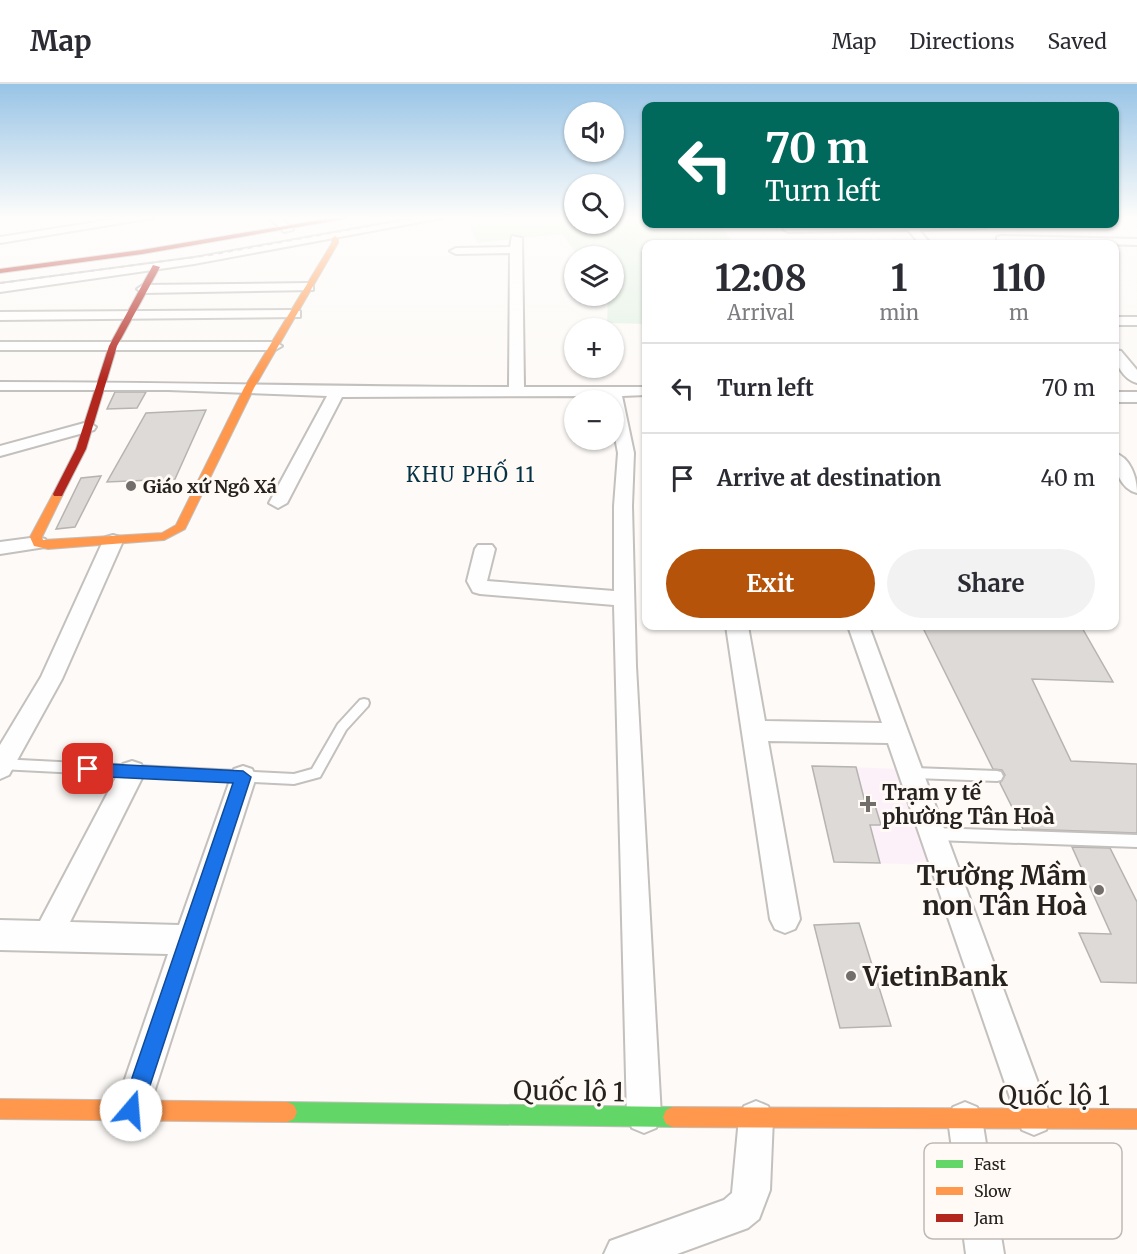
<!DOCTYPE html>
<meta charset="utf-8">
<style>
body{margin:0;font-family:Merriweather,serif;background:#f2f2f3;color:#2b2b33;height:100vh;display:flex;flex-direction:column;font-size:22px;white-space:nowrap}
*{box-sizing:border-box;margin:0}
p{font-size:20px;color:#7c7c81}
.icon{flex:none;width:33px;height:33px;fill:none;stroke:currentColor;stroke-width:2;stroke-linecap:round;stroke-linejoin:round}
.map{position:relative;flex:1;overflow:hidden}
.drawer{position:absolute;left:642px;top:156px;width:477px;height:390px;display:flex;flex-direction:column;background:#fff;border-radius:12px;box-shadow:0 2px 4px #0004}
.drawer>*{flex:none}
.guide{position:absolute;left:642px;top:18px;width:477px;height:126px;border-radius:12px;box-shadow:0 2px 4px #0004;background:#00695c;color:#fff;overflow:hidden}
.buttons{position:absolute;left:564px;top:18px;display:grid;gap:12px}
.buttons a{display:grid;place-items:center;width:60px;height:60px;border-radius:50%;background:#fff;box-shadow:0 2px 4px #0004;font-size:30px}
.pin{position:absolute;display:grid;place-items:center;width:51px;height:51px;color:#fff;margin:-26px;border-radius:12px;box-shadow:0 3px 9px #0006}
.me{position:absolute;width:66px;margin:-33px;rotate:18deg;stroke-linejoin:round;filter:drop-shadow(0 0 4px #0008)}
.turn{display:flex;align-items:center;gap:21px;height:126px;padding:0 24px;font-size:27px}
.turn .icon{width:78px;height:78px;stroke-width:2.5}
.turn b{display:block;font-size:42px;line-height:51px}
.eta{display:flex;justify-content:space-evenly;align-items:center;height:102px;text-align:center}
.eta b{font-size:36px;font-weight:700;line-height:42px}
.button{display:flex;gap:12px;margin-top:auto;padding:12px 24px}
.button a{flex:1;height:69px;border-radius:36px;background:#b45309;color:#fff;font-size:24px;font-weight:700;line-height:69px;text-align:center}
.button a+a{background:#f2f2f3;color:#2b2b33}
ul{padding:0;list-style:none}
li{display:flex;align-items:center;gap:18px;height:90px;padding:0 24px;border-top:2px solid #e1e1e2}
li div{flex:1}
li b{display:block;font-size:22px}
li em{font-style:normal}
header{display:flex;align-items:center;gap:36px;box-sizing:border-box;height:84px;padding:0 30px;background:#fff;border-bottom:2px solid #e1e1e2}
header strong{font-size:28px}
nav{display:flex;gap:33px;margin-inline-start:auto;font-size:21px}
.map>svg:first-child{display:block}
.medical{fill:#fdf1f9}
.green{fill:#e3f2e4}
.building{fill:#dddad7;stroke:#b6b4b1;stroke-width:1.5}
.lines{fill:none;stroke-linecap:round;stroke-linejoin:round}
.lane-casing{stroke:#c3c0bd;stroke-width:4}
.street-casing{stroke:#c3c0bd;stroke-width:4}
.fast-casing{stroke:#c3c0bd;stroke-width:2}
.slow-casing{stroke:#c3c0bd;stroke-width:2}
.jam-casing{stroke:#c3c0bd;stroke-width:2}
.lane{fill:#fffefe;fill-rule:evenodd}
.street{fill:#fffefe;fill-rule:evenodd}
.fast{fill:#63d668;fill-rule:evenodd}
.slow{fill:#ff974d;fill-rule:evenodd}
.jam{fill:#b3261e;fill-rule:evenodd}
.rail{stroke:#bfbebe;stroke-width:2;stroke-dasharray:5 5;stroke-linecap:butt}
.route{fill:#1a73e8;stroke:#114b97;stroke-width:1.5}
.poi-dot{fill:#716e6b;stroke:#fffaf5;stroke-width:2}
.labels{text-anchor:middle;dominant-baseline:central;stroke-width:6;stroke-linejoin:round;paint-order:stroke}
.far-poi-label{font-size:18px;font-weight:bold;fill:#25221f;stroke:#fffaf5;text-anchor:start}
.far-quarter-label{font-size:20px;letter-spacing:1.5px;fill:#033146;stroke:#fffaf5}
.poi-label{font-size:21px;font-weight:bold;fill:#25221f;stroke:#fffaf5;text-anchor:start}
.near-poi-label{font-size:26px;font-weight:bold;fill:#25221f;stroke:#fffaf5;text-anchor:end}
.near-street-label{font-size:26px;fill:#25221f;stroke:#fffaf5}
.key{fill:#fffaf5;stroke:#beb9b5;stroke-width:1.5}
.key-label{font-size:16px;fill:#25221f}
</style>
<header>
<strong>Map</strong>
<nav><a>Map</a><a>Directions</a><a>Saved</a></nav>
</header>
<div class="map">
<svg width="1137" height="1170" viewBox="0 0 1137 1170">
<rect width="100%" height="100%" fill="#fdfaf7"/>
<path class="medical" d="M812 682 903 685 935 781 834 778Z"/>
<path class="green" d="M467 133H574V140H614V133H646V140H719L734 160H646V240L607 239 608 212H614V172H578L562 150 477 159Z"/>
<g class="building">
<path d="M115 308H146L137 324 107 325Z"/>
<path d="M206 326 175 395 107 398 146 329Z"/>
<path d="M101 392 75 443 56 445 81 394Z"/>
<path d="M922 542H1081L1113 598 1032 595 1071 677 1137 680V749L1023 745 1000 699 1005 691 1002 686 993 685Z"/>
<path d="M812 682 856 683 865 718H874L881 741H870L880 779 834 778Z"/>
<path d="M1072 763 1110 764 1137 818V899L1101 898 1079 849 1111 850Z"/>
<path d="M859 839 891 942 840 944 814 841Z"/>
</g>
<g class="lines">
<g class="lane-casing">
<g id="lane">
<path d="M364 615 368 616 369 619 368 622 346 646 320 693 294 700 0 685V675L294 690 312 685 338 640 360 616Z"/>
<path d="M914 684 997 687 1001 688 1003 692 1001 696 997 697 914 694 910 693 908 689 910 685Z"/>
<path d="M935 744 1137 751V763L935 756 931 754 929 750 931 746Z"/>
</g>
</g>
<g class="street-casing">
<g id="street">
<path d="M129 133H158L0 159V153Z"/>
<path d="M269 133H281L293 146 284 148Z"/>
<path d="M422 133H447L194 180 0 208V200L194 174Z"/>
<path d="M901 140 991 141 986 144 919 146 931 160H920L908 146 788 148 783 145 788 142Z"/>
<path d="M512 152 522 154 524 303H646V311L622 312 634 369 632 422 636 582 661 1032 656 1044 644 1049 632 1044 627 1032 614 521 480 510 473 508 467 497 475 465 478 461H492L495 465 487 497 614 507V422L618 369 614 348V316H607L606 312 342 313 287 419 278 424 269 419 327 312 168 306H0V298C170 298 340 303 509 303L510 169 456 170 450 167 456 164 510 163Z"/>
<path d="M1001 152 1137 155V161L997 157V153Z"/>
<path d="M309 199 313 200V206L143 209 137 205 143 201Z"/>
<path d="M295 226 300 227V233L0 236V228Z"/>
<rect x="1114" y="233" width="23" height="8"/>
<path d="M0 258H275L282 262 275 266H0Z"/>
<path d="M1114 266 1121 267 1137 286V299C1124 296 1114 279 1114 266Z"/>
<rect x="1114" y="308" width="23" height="10"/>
<path d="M88 338 96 343 94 346 0 372V362Z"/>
<path d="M1114 369C1131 373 1137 395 1137 409 1120 405 1114 384 1114 369Z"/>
<path d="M113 451 120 453 123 457 62 595 9 691 0 695V661L41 593 103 457 106 453Z"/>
<path d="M38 453 45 455 48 459 45 463 0 470V458Z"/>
<path d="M726 542H748L765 637 882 639 848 542H869L1051 1034 1046 1046 1034 1051 1022 1046 1017 1034 888 659 768 657 800 835 795 845 785 849 775 845 770 835Z"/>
<path d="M132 677 141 680 145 688 70 838 179 841 234 685 243 682 252 685 256 693 148 1027 143 1039 131 1044 119 1039 114 1027 168 870 0 866V836L40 837 123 680Z"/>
<path d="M756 1017 768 1022 773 1034 770 1106 759 1135 748 1144 677 1170H604L610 1157 724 1116 732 1109 739 1034 744 1022Z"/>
<path d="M965 1018 977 1023 982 1035 1004 1170H966L948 1035 953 1023Z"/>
</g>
</g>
<g class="fast-casing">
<path id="fast" d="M287 1018 673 1023 680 1026 683 1033 680 1040 673 1043 287 1038 280 1035 277 1028 280 1021Z"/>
</g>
<g class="slow-casing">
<g id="slow">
<path d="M335 152 338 154V159L254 304 185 445 164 456 48 465 34 462 30 453 53 410 58 407 63 410 42 453 43 456 162 449 176 441 244 304 332 159V154Z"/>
<path d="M0 1015 287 1018 294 1021 297 1028 294 1035 287 1038 0 1035Z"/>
<path d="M673 1023 1137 1025V1045L673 1043 666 1040 663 1033 666 1026Z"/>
</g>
</g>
<g class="jam-casing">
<g id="jam">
<path d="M338 133H355L142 170 0 189V185L142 166Z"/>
<path d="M153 181 160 183 117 262 86 365 63 410 62 412H54L53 410 76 365 109 262Z"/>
</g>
</g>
<use href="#lane" class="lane"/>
<use href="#street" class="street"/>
<use href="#fast" class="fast"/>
<use href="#slow" class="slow"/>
<use href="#jam" class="jam"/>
<path class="rail" d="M0 199 210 171 419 133"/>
</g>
<linearGradient id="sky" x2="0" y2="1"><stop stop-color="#98c4e6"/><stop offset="0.45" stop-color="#fefdfb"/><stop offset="1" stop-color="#fefdfb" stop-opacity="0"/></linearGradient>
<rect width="1137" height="297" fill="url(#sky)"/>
<path class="route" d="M88 679 243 687 251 693 142 1026 139 1034 131 1037 124 1034 121 1026 233 699 88 692 81 685Z"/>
<g class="poi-dot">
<circle cx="131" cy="402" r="6"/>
<path d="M865 711h6v6h6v6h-6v6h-6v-6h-6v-6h6z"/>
<circle cx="1099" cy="806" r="6"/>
<circle cx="851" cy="892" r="6"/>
</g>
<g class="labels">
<g class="far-poi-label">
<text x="143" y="402">Giáo xứ Ngô Xá</text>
</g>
<g class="far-quarter-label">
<text x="471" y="390">KHU PHỐ 11</text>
</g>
<g class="poi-label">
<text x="882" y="708">Trạm y tế<tspan x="882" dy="24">phường Tân Hoà</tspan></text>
</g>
<g class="near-poi-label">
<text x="1087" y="791">Trường Mầm<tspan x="1087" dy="30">non Tân Hoà</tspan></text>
<text x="863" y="892" text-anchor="start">VietinBank</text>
</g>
<g class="near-street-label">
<text transform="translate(569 1007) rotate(1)">Quốc lộ 1</text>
<text x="1054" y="1011">Quốc lộ 1</text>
</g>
</g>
<rect x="924" y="1059" width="198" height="96" rx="9" class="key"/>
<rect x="936" y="1076" width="27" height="8" fill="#63d668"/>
<rect x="936" y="1103" width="27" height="8" fill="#ff974d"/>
<rect x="936" y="1130" width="27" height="8" fill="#b3261e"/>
<g class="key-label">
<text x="974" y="1086">Fast</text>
<text x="974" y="1113">Slow</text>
<text x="974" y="1140">Jam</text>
</g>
</svg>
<div class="buttons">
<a><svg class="icon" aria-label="sound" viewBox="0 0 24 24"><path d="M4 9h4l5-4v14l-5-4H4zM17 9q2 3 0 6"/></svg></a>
<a><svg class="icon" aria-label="search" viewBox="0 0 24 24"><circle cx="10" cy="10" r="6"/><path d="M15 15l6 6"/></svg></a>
<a><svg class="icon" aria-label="layers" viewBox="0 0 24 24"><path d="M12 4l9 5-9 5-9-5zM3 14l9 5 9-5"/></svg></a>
<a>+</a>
<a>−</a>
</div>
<div class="pin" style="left:88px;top:685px;background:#d93025"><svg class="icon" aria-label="arrive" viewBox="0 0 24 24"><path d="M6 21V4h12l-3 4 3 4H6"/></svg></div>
<svg class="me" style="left:131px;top:1026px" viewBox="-20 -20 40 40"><circle r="19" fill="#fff"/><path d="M0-13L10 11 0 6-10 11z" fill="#1a73e8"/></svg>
<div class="guide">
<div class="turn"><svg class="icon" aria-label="left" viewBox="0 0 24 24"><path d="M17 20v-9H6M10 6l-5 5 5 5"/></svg><div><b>70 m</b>Turn left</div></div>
</div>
<section class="drawer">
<div class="eta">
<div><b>12:08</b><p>Arrival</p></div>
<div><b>1</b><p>min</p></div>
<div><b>110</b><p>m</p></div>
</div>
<ul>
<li><svg class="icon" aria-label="left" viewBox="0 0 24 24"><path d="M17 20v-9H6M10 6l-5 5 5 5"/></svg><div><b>Turn left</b></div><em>70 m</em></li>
<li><svg class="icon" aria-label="arrive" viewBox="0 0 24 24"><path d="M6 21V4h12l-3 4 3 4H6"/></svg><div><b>Arrive at destination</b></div><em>40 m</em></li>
</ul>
<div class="button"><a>Exit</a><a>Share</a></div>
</section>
</div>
